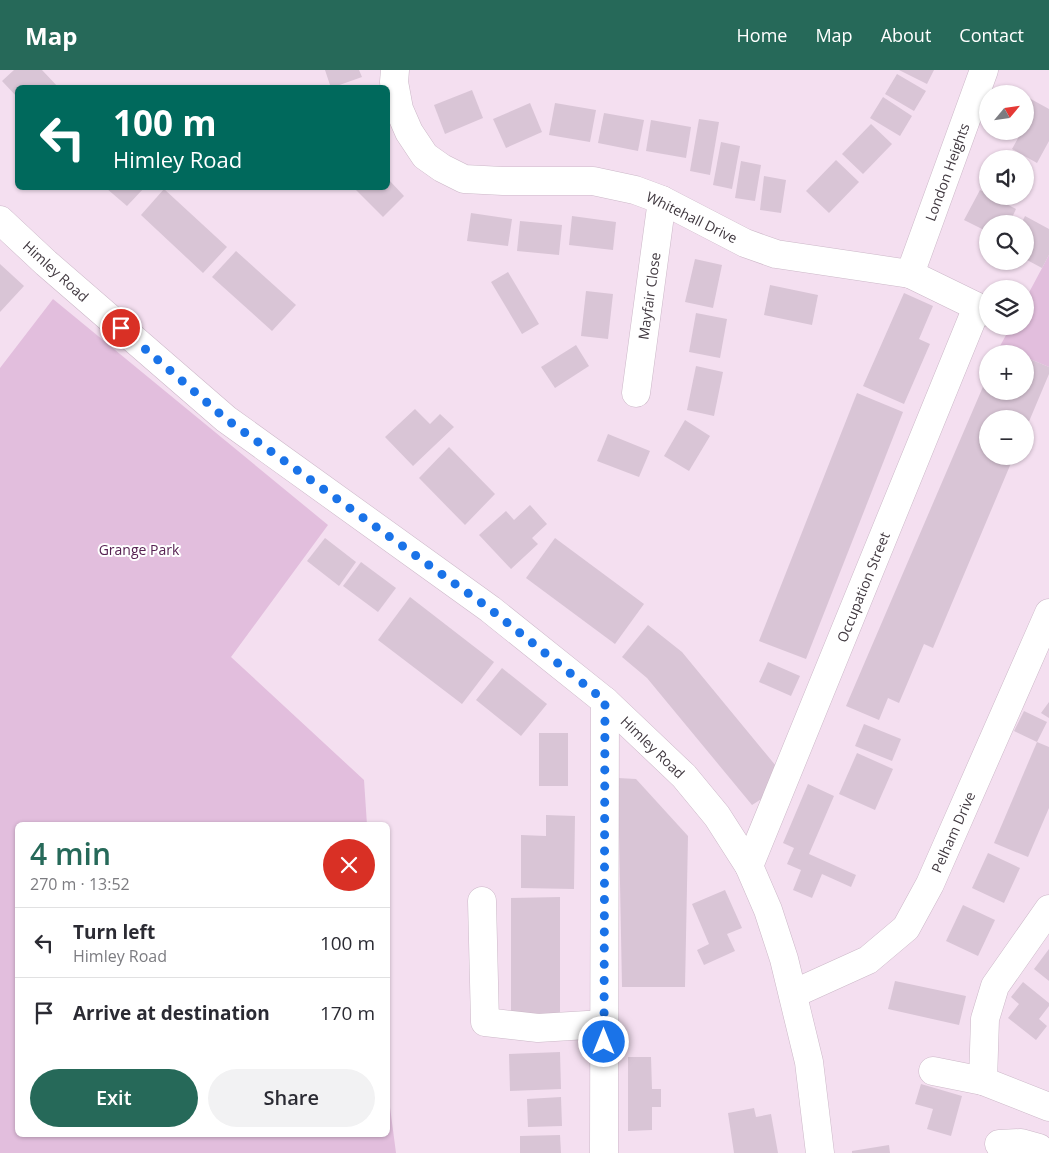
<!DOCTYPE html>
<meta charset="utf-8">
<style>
body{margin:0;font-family:"Open Sans",sans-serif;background:#f2f2f3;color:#2b2b33;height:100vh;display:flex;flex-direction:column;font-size:19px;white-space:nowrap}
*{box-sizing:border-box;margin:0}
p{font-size:16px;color:#7c7c81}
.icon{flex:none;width:28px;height:28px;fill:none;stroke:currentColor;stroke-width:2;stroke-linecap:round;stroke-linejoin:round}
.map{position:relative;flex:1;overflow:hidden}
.drawer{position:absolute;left:15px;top:752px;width:375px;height:315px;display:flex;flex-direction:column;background:#fff;border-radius:8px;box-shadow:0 1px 4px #0004}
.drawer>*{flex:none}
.hud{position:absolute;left:15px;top:15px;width:375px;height:105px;border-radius:8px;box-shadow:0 1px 4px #0004;background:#00695c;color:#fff;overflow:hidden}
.needle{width:32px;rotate:61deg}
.tools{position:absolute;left:979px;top:15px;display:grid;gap:10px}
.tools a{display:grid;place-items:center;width:55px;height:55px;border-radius:50%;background:#fff;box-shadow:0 1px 4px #0004;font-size:25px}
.pin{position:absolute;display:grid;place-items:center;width:42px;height:42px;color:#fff;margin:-21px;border:2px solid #fff;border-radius:50%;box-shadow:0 1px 5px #0007}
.me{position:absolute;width:55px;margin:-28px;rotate:0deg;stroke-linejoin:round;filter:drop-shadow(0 0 4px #0008)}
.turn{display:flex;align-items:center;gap:18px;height:105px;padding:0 15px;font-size:22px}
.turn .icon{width:65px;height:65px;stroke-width:2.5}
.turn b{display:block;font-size:35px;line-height:42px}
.round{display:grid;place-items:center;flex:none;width:52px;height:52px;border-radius:26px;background:#f2f2f3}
.overview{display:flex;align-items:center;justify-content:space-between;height:85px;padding:0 15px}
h1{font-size:30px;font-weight:600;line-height:38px;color:#266959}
.action{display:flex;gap:10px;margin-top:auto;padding:10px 15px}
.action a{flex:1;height:58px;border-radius:30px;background:#266959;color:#fff;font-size:20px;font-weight:600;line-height:58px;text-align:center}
.action a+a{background:#f2f2f3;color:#2b2b33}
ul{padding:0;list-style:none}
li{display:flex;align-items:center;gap:15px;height:70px;padding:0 15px;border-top:1px solid #e1e1e2}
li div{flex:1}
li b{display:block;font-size:19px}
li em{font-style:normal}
header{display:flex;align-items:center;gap:30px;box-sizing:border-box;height:70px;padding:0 25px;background:#266959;color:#fff}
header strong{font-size:24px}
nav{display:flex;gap:28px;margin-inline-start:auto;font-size:18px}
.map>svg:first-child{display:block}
.green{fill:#e2bedd}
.building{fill:#d9c5d6}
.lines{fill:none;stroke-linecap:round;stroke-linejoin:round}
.minor-casing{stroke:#ccb8c8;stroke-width:29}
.major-casing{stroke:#ccb8c8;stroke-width:29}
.minor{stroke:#fff;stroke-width:28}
.major{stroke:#fff;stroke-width:28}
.route{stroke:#1a73e8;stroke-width:9;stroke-dasharray:0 16.2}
.labels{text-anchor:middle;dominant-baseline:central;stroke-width:4;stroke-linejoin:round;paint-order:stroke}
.street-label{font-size:14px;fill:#413940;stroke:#fff}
.park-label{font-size:14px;fill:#572252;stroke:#fff}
</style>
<header>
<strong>Map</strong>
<nav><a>Home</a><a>Map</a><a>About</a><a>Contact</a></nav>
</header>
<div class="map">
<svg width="1049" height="1083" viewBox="0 0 1049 1083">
<rect width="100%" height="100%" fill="#f4dff0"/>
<g class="green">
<path d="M1049 185V297L1025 287V284H1017L1000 276 1011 256H1025V230Z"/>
<path d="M53 229 328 455 231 587 364 710 367 755H18V1065H388V1022L396 1083H0V298Z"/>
</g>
<g class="building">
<path d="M14 0H42L59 18H18V28L2 11Z"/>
<path d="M325 0H359L362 7 331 18Z"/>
<path d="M899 0H934L927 14Z"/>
<path d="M897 4 926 21 914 41 885 24Z"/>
<path d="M472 20 483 48 445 64 434 35Z"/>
<path d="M883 27 912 46 900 66 870 48Z"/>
<path d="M1029 28 1049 39V71L1037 93 1012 79 1022 61H1025V36Z"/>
<path d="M530 33 542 62 506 78 493 49Z"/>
<path d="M555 33 596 40 590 72 549 65Z"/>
<path d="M604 43 644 50 638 81 598 73Z"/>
<path d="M699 49 719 52 710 105 690 101Z"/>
<path d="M651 50 691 57 686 88 646 81Z"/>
<path d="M871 54 892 74 863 104 842 84Z"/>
<path d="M721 72 740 76 732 119 713 115Z"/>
<path d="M836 90 859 112 829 143 806 121Z"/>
<path d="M741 91 761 95 755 131 735 128Z"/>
<path d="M764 106 786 110 781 143 760 140Z"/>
<path d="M388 109 404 126 383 147 354 118H388Z"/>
<path d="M106 118H144L127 136Z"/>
<path d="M164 119 227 177 203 203 141 145Z"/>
<path d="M980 120 988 124V126H991L1016 139 1009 154H988V162L964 150Z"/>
<path d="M471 143 512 149 508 176 467 171Z"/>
<path d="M572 146 616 152 613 180 569 175Z"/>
<path d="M1025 146 1049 159V185L1042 198 1027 190 1029 185 1025 182V154H1021Z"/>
<path d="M520 151 562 155 559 185 517 181Z"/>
<path d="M236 181 296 235 272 261 212 207Z"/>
<path d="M695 189 722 195 713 238 685 232Z"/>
<path d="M0 194 24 216 0 242Z"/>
<path d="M508 202 539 254 522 264 491 212Z"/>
<path d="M770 215 818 225 812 255 764 245Z"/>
<path d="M586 221 613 224 608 269 581 266Z"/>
<path d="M904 223 933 236 919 269 930 274 904 334 863 316Z"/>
<path d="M696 243 727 249 720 288 689 282Z"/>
<path d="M576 275 589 296 555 318 541 297Z"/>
<path d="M1000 276 1017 284H997Z"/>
<path d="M1025 287 1049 297V304L1025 361V349H988V386H1014L933 578 924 574 899 633 888 628 879 650 846 636 988 305V321H1025Z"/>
<path d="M696 296 723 302 714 346 687 340Z"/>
<path d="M857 323 903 342 806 589 759 571Z"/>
<path d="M415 339 430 354 440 344 454 357 413 396 385 367Z"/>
<path d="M685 350 710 366 689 401 664 386Z"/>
<path d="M608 364 650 381 639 407 597 391Z"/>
<path d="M449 377 495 424 465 455 419 408Z"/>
<path d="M530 435 547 454 532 468 538 474 511 499 479 465 506 441 514 450Z"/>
<path d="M325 468 356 492 339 516 307 491Z"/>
<path d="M555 468 644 534 615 574 526 508Z"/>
<path d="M361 492 396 518 378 542 343 516Z"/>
<path d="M410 527 494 592 462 634 378 570Z"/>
<path d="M648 555 682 582 776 696 763 728 752 735 647 608 622 587Z"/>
<path d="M768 592 800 606 791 626 759 612Z"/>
<path d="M502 598 547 634 521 666 476 630Z"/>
<path d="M1049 632V648L1041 643Z"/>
<path d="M1024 641 1047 652 1037 672 1014 661Z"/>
<path d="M864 654 901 669 892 691 855 676Z"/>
<rect x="539" y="663" width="29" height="53"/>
<path d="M1037 672 1049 677V738L1028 787 994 773Z"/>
<path d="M857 683 893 699 875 740 839 724Z"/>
<path d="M618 708 636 709 688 766 685 917H622Z"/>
<path d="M808 714 834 726 809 784 856 805 851 817 822 804 812 828 793 820 801 800 787 794 794 778 783 773Z"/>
<path d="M546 745 575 746 574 819 521 818V765L546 766Z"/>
<path d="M988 783 1020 798 1004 833 972 818Z"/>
<path d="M725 820 742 858 727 864 735 881 704 895 697 880 709 874 692 834Z"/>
<path d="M560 827V944H511V828Z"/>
<path d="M963 835 995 850 978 886 946 871Z"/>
<path d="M1049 879V911L1034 899Z"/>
<path d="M895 911 966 926 959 955 888 939Z"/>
<path d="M1023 912 1049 933V936L1039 949 1047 956 1036 970 1008 948 1019 934 1011 927Z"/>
<path d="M560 982 561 1019 510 1021 509 984Z"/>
<path d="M628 987H651L652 1019H661V1037H652V1060L628 1061Z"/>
<path d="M921 1014 962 1026 951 1066 927 1059 933 1039 915 1034Z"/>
<path d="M561 1027 562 1056 528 1057 527 1029Z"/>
<path d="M754 1038 756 1047 771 1044 778 1083H734L728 1043Z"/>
<path d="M560 1065 561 1083H520V1066Z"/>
<path d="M889 1075 890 1083H852V1081Z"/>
</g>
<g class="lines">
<g class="minor-casing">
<g id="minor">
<path d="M395 0 394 12 399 39 409 62 425 86 442 98 464 109 503 111H593L635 120 662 130 745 173 776 184 910 204 988 242"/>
<path d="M910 204 984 0"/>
<path d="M636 323 662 130"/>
<path d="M749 796 977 237"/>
<path d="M482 831 485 952 538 958 604 954"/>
<path d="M1049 839 995 916 985 949 983 1011 1049 1037"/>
<path d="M793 924 868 890 906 858 930 814 1049 543"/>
<path d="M933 1001 983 1011"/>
<path d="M999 1074 1021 1073 1039 1078"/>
<path d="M604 1083 605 631"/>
</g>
</g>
<g class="major-casing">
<path id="major" d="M0 150 46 193 226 349 490 539 605 631 684 706 717 746 749 796 768 840 784 889 809 992 820 1083"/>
</g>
<use href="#minor" class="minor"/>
<use href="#major" class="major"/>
</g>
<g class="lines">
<path class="route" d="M121 258 226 349 490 539 605 631 604 972"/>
</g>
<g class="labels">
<g class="street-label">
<text transform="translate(947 102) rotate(-70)">London Heights</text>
<text transform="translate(692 147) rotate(26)">Whitehall Drive</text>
<text transform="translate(56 201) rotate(42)">Himley Road</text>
<text transform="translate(649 226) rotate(-82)">Mayfair Close</text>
<text transform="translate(863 517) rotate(-68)">Occupation Street</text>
<text transform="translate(653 677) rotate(44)">Himley Road</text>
<text transform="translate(953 762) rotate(-66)">Pelham Drive</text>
</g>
<g class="park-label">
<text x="139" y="479">Grange Park</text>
</g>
</g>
</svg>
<div class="tools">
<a><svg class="needle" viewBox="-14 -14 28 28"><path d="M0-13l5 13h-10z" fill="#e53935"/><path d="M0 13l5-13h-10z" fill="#7c7c81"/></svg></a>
<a><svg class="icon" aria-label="sound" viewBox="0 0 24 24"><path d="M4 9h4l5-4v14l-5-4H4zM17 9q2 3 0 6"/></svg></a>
<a><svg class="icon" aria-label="search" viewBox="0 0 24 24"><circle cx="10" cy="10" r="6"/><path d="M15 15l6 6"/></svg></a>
<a><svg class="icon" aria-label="layers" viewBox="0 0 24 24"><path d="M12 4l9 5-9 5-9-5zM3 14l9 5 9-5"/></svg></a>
<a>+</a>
<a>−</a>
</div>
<div class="pin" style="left:121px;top:258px;background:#d93025"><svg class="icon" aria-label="arrive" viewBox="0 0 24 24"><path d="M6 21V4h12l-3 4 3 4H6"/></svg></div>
<svg class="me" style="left:604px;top:972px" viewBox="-20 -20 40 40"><circle r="17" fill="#1a73e8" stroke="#fff" stroke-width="3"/><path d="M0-11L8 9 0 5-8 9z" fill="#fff"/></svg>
<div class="hud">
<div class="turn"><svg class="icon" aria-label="left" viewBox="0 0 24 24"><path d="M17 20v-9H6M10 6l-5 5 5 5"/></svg><div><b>100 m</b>Himley Road</div></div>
</div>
<section class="drawer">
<div class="overview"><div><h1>4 min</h1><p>270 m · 13:52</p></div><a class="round" style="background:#d93025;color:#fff"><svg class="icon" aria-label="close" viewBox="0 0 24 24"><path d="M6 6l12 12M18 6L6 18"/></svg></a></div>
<ul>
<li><svg class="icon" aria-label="left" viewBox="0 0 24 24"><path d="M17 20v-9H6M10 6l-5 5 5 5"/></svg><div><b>Turn left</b><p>Himley Road</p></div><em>100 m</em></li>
<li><svg class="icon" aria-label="arrive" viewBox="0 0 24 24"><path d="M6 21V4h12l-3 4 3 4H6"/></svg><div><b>Arrive at destination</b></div><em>170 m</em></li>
</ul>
<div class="action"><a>Exit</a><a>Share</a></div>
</section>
</div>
